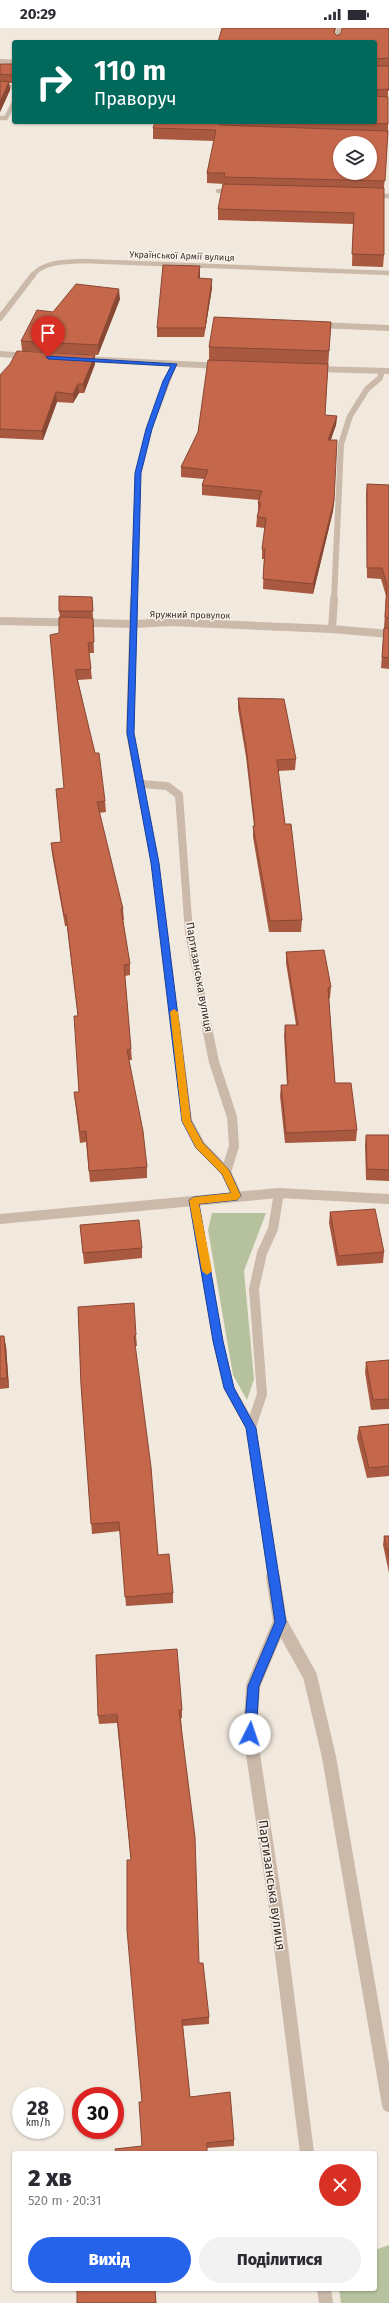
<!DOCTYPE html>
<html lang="uk">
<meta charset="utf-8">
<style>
body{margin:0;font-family:"Fira Sans",sans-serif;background:#f2f2f3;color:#2b2b33;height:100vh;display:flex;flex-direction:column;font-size:15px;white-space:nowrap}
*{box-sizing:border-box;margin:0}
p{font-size:13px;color:#7c7c81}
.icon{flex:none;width:22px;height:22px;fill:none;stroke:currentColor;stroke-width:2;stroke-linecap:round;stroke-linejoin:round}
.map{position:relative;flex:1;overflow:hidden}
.details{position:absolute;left:12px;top:2123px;width:365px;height:140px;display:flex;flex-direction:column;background:#fff;border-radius:4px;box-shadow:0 1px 3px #0004}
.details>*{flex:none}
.guide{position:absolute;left:12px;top:12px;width:365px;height:84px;border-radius:4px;box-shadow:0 1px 3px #0004;background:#00695c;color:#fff;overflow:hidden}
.controls{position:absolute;left:333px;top:108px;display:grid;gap:8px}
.controls a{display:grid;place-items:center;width:44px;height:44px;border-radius:50%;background:#fff;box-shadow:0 1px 3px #0004;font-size:20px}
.speed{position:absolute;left:12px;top:2059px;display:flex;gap:8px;font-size:20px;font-weight:700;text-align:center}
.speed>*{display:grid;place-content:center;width:52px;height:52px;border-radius:50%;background:#fff;box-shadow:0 1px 3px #0004;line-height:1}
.speed small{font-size:10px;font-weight:400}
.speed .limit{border:6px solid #d22;background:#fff;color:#111}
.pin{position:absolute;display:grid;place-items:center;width:34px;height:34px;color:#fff;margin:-41px -17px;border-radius:50% 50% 50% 0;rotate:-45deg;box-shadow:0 0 4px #0007}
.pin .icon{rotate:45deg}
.me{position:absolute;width:44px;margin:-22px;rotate:4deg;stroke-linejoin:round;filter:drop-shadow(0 0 3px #0008)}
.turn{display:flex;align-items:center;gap:14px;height:84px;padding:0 16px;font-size:18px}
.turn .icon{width:52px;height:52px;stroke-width:2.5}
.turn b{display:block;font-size:28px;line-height:34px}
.round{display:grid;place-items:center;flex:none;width:42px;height:42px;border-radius:21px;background:#f2f2f3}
.summary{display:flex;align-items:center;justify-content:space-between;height:68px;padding:0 16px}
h1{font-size:24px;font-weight:800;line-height:30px}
.cta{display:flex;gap:8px;margin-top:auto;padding:8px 16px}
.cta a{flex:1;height:46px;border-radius:24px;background:#2563eb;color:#fff;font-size:16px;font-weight:800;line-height:46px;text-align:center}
.cta a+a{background:#f2f2f3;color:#2b2b33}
.status{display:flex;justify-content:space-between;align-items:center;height:28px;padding:0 20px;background:#fff;direction:ltr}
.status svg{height:11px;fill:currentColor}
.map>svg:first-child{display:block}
.green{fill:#b6c29e}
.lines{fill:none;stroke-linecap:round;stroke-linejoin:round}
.service-far1{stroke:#cbb9aa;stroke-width:4.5}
.service{stroke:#cbb9aa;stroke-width:6}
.minor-far4{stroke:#cbb9aa;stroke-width:4.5}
.minor-far3{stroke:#cbb9aa;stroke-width:6}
.minor-far2{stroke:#cbb9aa;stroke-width:8}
.minor-far1{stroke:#cbb9aa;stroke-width:10}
.minor{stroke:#cbb9aa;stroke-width:14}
.wall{fill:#a95940}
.shaded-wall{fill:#894834}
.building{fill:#c4674b;stroke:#894834;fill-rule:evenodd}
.route{fill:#2563eb;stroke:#184099}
.slow{fill:#f59e0b}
.labels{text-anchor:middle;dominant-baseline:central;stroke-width:3;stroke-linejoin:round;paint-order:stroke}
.far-street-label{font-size:9px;fill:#382e2a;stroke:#faf3eb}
.street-label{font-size:11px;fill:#382e2a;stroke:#faf3eb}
.near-street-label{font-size:13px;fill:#382e2a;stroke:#faf3eb}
</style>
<div class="status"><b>20:29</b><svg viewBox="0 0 49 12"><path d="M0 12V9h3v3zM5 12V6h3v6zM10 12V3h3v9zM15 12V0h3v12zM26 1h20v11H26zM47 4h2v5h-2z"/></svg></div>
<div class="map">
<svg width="389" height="2275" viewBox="0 0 389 2275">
<rect width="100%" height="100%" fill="#f2e9de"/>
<g class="green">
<path d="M212 1185H266L244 1243 254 1351 247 1372 233 1347 208 1202Z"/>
<path d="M389 2217V2275H341L339 2261H375V2222Z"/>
</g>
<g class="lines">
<g class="service-far1">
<path d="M337 14 339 0"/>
<path d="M0 58 14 59"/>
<path d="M0 90H6L14 74"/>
<path d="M218 163 235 164"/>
<path d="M371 168H389"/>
</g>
<path class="service" d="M317 297 389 300"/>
<g class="minor-far4">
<path d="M0 33 14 34"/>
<path d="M32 248C43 233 67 234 84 233L389 245"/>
</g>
<g class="minor-far3">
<path d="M0 290 33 247"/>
<path d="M0 326 28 328"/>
<path d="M82 331 220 338"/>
<path d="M316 341 389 343"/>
<path d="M134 572 138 445 149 401 174 336"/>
<path d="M334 572 341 416 350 388 367 361 380 350 382 343"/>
</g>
<g class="minor-far2">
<path d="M134 571 130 705 155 835 175 996"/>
<path d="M0 593 135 596 170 594 332 601 389 606"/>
<path d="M332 601 334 571"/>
<path d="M141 756 167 758 179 767 189 905 207 996"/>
</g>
<g class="minor-far1">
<path d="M175 995 187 1093 200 1117 226 1144"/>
<path d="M206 995 214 1034 232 1089 234 1118 226 1144 237 1168"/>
<path d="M194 1173 218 1313 229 1360 251 1399 273 1550"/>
<path d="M0 1191 279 1165 389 1171"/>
<path d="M251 1399 262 1366 254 1261 262 1225 273 1201 279 1165"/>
</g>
<g class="minor">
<path d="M273 1549 280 1594 310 1648 329 1729 389 2077"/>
<path d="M280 1594 253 1658 250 1706 277 1887 307 2125"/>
<path d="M324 2261 326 2275"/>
</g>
</g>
<g class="wall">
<path d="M222 0H336L335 5 337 8 389 0V63H388V103L384 160V227L383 239 352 238 353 196 218 192V181L224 156 207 155V145L214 113 153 111V100L155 94H375V14Z"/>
<path d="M0 36H14L13 55H9L10 62 0 84Z"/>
<path d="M200 238V250L212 260 204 309H157V300Z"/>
<path d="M120 271 98 327 22 323 21 313 53 284Z"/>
<path d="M331 294 325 387 337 388 336 397 331 412 334 473 333 483 313 566 263 561 264 531H262V521L265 500 256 499 257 489 258 485V475L259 472 202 467V457L204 451 181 449V439L198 404 209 332V319Z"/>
<path d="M95 336 84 365H79L73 375 57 374 43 412 0 410V347Z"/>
<path d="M367 456 389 457V641L381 640 384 600H386H384L386 568 381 551 367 550 366 466Z"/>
<path d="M92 569 93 590 60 589 59 583Z"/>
<path d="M93 590 94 625H89L92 651 78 652 105 773 106 784 99 785 123 881 124 892H123L130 936V947L125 948 131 1021 132 1032H129L147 1139V1150L90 1154 86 1114 80 1115 74 1064H79L78 988 67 898H65L52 826 51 815 61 814 64 760 59 605Z"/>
<path d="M238 670 296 731 295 742 278 743 285 796 302 892 301 904H269L253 809V798H254L246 729 238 681Z"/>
<path d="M286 924 331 959 330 970 329 971 335 1055 357 1102 356 1113 285 1115 280 1068 281 1057H287L284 1008 285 997H296L286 935Z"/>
<path d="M366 1107H389V1153L366 1152 365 1117Z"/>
<path d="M330 1184 384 1224 383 1235 337 1238 329 1195Z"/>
<path d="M80 1197 142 1220V1230L84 1236Z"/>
<path d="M78 1279 136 1307 137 1318H135L158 1527 173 1565V1575L126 1578 120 1503 92 1506 81 1357Z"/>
<path d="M0 1308 6 1318 9 1360 0 1361Z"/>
<path d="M389 1332V1381L371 1382 365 1344 366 1334Z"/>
<path d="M389 1396V1448L367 1450 357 1410 359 1399Z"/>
<path d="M384 1508H389V1545L383 1517Z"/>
<path d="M182 1682V1690H181L199 1935 209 1989V1996L183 1998 190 2069 234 2112V2118L207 2120 142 2118V2074L131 1832 117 1695 99 1696 98 1688Z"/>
</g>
<g class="shaded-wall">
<path d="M14 44V53L13 55V47Z"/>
<path d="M9 54 10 62 0 84V74Z"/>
<path d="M216 94H220V100Z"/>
<path d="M200 238V247L198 259V250Z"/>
<path d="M212 251V260L204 309 205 300Z"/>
<path d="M119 261 120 271 98 327V317Z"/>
<path d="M95 327V336L84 365 83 356Z"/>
<path d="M78 356 79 365 73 375V366Z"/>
<path d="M56 364 57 374 43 412 42 403Z"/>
<path d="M337 388 336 397 327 421 328 412Z"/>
<path d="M334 473 333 483 313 566V556Z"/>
<path d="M4 1308 6 1318 9 1360 7 1350Z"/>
</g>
<g class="building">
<path d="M222 0H335L334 4 337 8 341 5 342 0H389V30L375 31V14H218Z"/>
<path d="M0 36H14V44L13 47 0 46Z"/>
<path d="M375 38H389V61L375 62Z"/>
<path d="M0 53 9 54 0 74Z"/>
<path d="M375 68 388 69V96L338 94H375Z"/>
<path d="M155 94H217L220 97 388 103 385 153 224 149 225 145H207L216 102 153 100ZM340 115H370V145H340Z"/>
<path d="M223 156 384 160V227L352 226 354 185 218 181Z"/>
<path d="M163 237 200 238 198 250 212 251 205 300H157Z"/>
<path d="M76 256 119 261 98 317 21 313 37 282 53 284Z"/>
<path d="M214 289 331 294 329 323 209 319Z"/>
<path d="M17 323 95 327 83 356H78L73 366 56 364 42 403 0 401V347L10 336Z"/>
<path d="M208 332 328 336 325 387 337 388 328 412H337L334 473 313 556 263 551 265 521H262L266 490 257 489 261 475H258L262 463 202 457 208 442 181 439 198 404Z"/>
<path d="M367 456 389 457V590L385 589 387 557 382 540H367Z"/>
<path d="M59 568 92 569 93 583H59Z"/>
<path d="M59 589 93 590 94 614 88 615 91 641 75 642 95 725H99L105 773 97 774 123 881H121L130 936 124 937 131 1021 127 1022 143 1103 147 1139 89 1143 86 1103 80 1104 74 1064H79L74 988H78L66 887H64L51 815 61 814 56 761 64 760 50 607 59 605Z"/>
<path d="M384 600H389V630L382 629Z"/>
<path d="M238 670 284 671 296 731 277 732 285 796H291L302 892 270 893 253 798H255L246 718Z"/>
<path d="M324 922 331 959 328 960 335 1055H351L357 1102 286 1105 281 1057H288L285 997H298L286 924Z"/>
<path d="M366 1107H389V1142L367 1141Z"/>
<path d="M375 1181 384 1224 338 1228 330 1184Z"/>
<path d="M139 1192 142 1220 83 1225 80 1197Z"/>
<path d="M134 1275 136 1307 134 1308 151 1439 158 1527 169 1526 173 1565 125 1569 119 1494 91 1496 81 1357 78 1279Z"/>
<path d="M0 1308H4L7 1350 0 1351Z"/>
<path d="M389 1332V1371L373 1372 366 1334Z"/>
<path d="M389 1396V1438L369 1440 359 1399Z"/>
<path d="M384 1508H389V1529Z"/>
<path d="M177 1621 182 1682H179L195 1809 199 1935H203L209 1989 182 1992 190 2069 230 2064 234 2112 207 2115V2125H116L115 2121 142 2118 139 2074H142L127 1902V1832H131L117 1686 98 1688 96 1627Z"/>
<path d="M96 2261H155L156 2275H77V2263Z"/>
</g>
<path class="route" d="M46 328 177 336 169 353 152 401 141 445 134 705 159 835 191 1093 203 1115 229 1142 241 1168 237 1172 199 1176 223 1313 234 1360 256 1400 286 1594 259 1658 256 1706 254 1710 250 1711 246 1710 244 1706 248 1658 275 1594 246 1400 224 1360 213 1313 189 1172 194 1169 231 1165 222 1146 196 1120 182 1093 151 835 127 705 135 445 146 401 163 353 171 338 48 331Z"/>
<path class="slow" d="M174 981 178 984 191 1093 203 1115 229 1142 241 1168 237 1172 199 1176 212 1243 207 1247 202 1243 189 1172 194 1169 231 1165 222 1146 196 1120 182 1093 170 984Z"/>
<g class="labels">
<g class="far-street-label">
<text transform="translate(182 228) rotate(2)">Української Армії вулиця</text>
<text transform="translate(190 587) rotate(1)">Яружний провулок</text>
</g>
<g class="street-label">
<text transform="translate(199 949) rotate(80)">Партизанська вулиця</text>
</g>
<g class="near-street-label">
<text transform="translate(272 1857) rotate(82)">Партизанська вулиця</text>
</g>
</g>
</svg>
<div class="controls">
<a><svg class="icon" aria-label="layers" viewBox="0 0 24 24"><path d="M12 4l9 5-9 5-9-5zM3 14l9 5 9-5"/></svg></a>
</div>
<div class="speed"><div>28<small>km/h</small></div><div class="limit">30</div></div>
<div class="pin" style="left:48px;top:329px;background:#d93025"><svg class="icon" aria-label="arrive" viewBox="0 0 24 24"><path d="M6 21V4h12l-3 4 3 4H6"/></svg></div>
<svg class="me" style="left:250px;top:1706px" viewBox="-20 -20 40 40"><circle r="19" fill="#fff"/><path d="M0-13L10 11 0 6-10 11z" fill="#2563eb"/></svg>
<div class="guide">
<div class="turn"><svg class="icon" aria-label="right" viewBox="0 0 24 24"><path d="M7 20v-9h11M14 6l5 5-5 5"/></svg><div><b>110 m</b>Праворуч</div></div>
</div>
<section class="details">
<div class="summary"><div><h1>2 хв</h1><p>520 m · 20:31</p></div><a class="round" style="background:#d93025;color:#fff"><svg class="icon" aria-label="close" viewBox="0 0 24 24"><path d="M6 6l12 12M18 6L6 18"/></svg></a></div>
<div class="cta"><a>Вихід</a><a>Поділитися</a></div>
</section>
</div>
